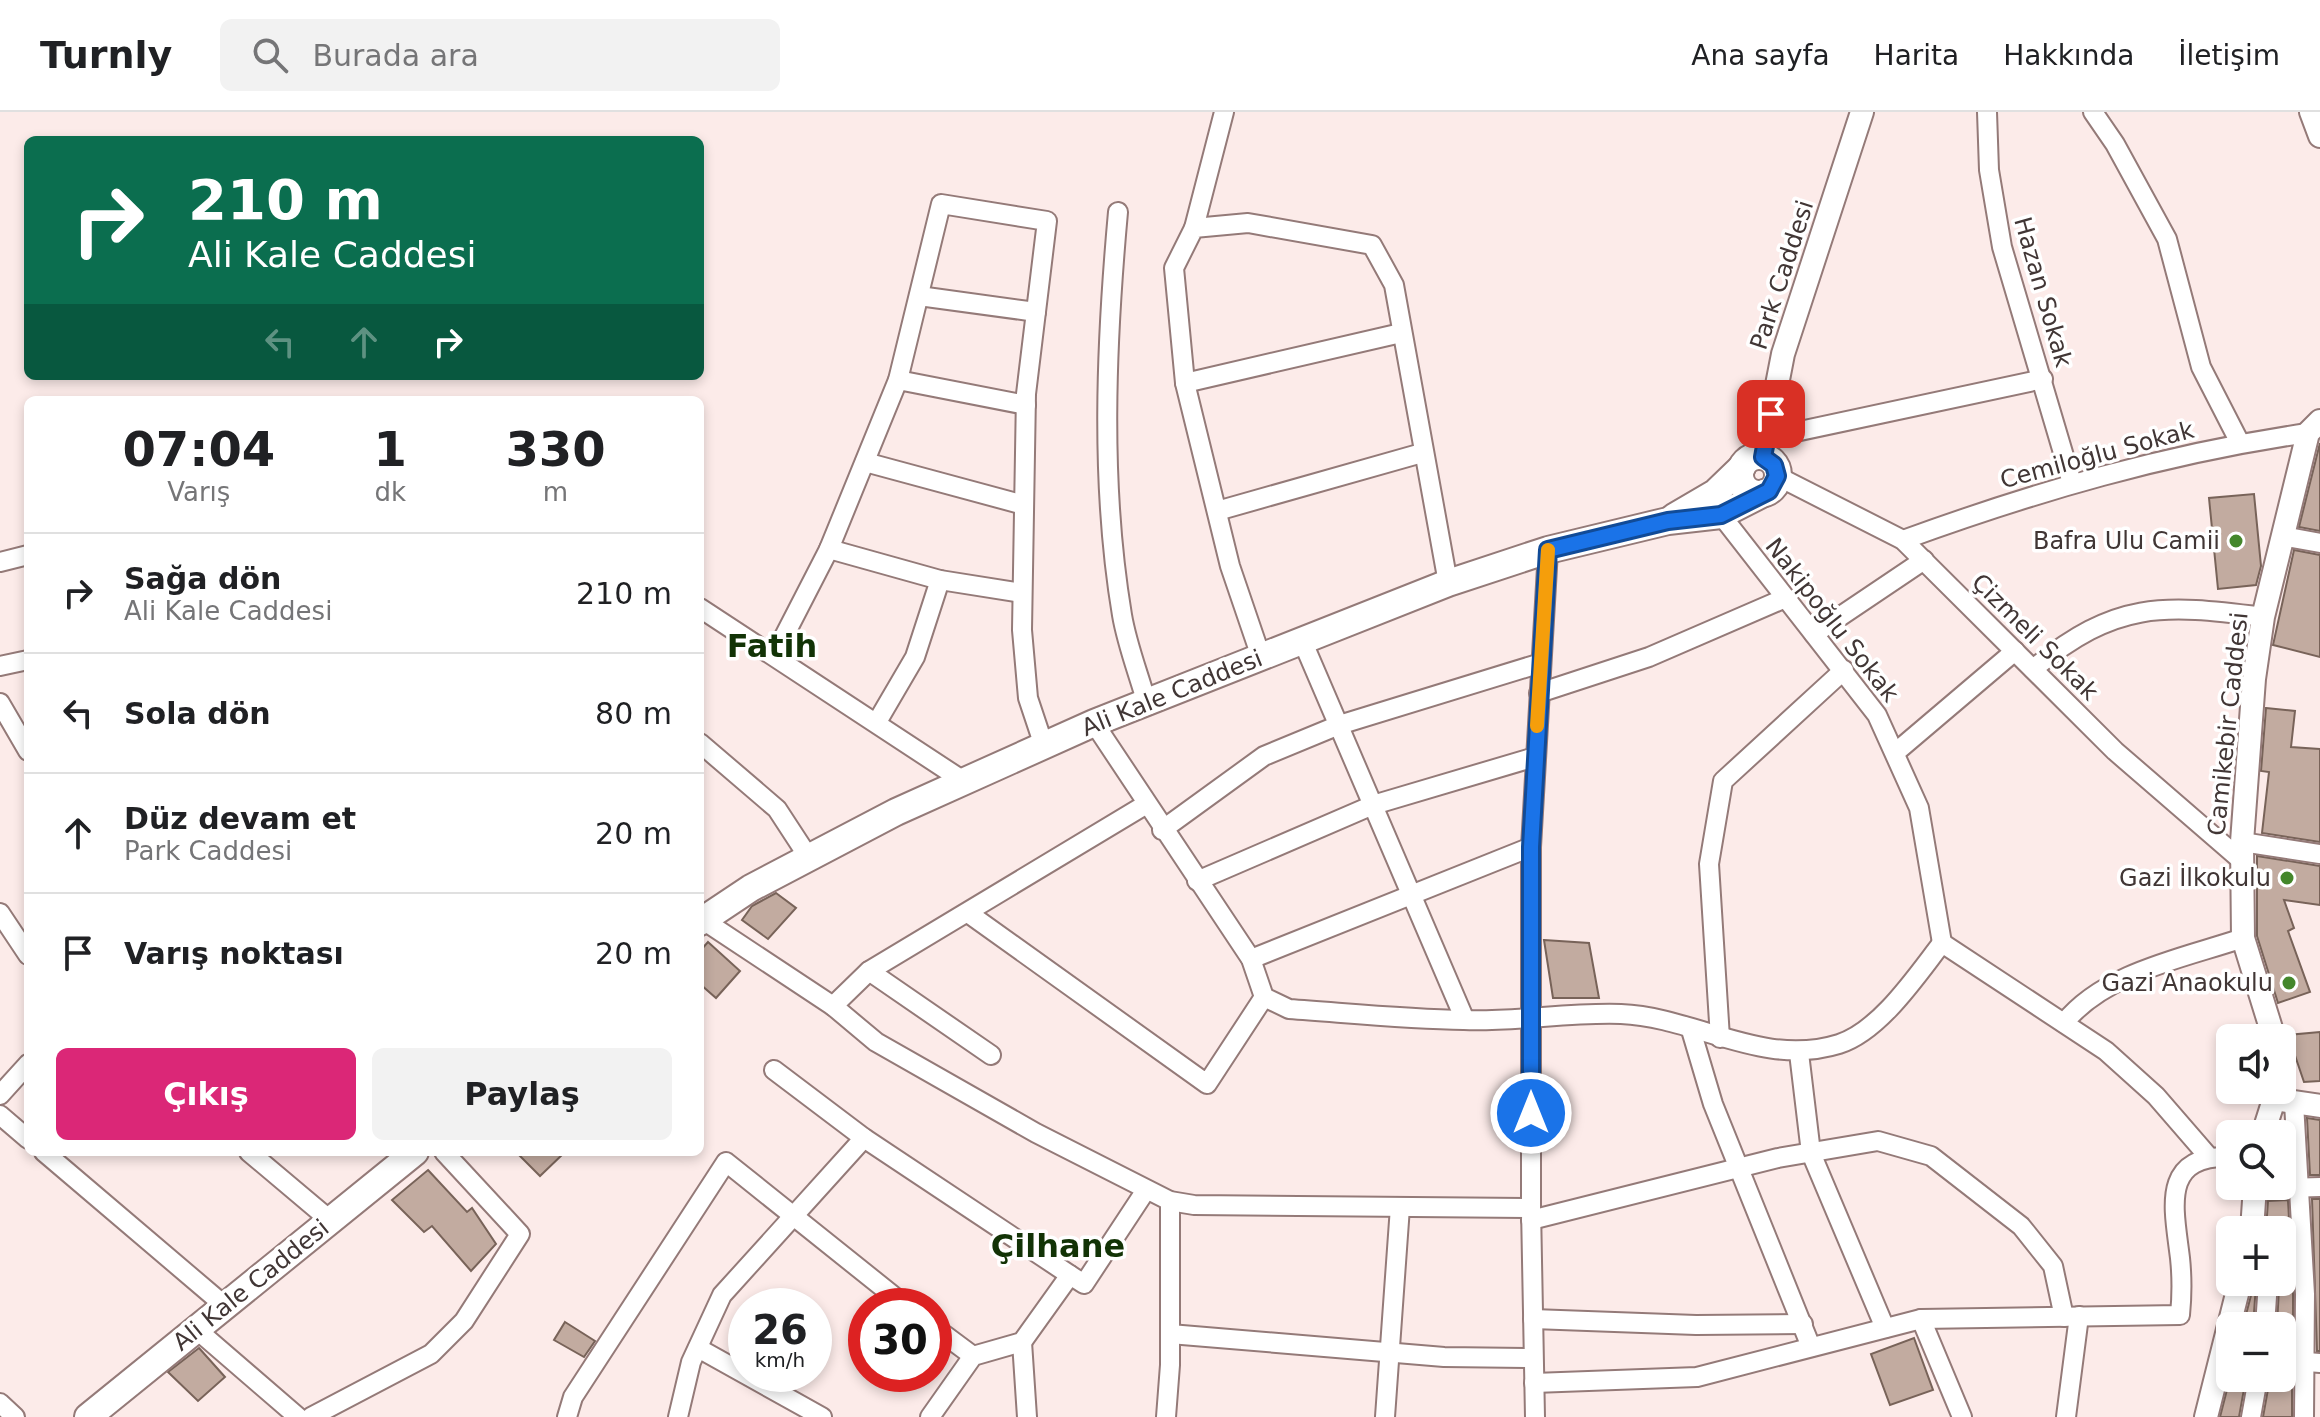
<!DOCTYPE html>
<html lang="tr">
<meta charset="utf-8">
<style>
body{margin:0;font-family:"DejaVu Sans",sans-serif;background:#f2f2f2;color:#202124;height:100vh;display:flex;flex-direction:column;font-size:30px;white-space:nowrap}
*{box-sizing:border-box;margin:0}
p{font-size:26px;color:#757577}
.icon{flex:none;width:44px;height:44px;fill:none;stroke:currentColor;stroke-width:2;stroke-linecap:round;stroke-linejoin:round}
.map{position:relative;flex:1;overflow:hidden}
.side{position:absolute;left:24px;top:284px;width:680px;height:760px;display:flex;flex-direction:column;background:#fff;border-radius:12px;box-shadow:0 4px 12px #0003}
.side>*{flex:none}
.top-card{position:absolute;left:24px;top:24px;width:680px;height:244px;border-radius:12px;box-shadow:0 4px 12px #0003;background:#0b6e4f;color:#fff;overflow:hidden}
.buttons{position:absolute;left:2216px;top:912px;display:grid;gap:16px}
.buttons a{display:grid;place-items:center;width:80px;height:80px;border-radius:12px;background:#fff;box-shadow:0 4px 12px #0003;font-size:40px}
.speed{position:absolute;left:728px;top:1176px;display:flex;gap:16px;font-size:40px;font-weight:700;text-align:center}
.speed>*{display:grid;place-content:center;width:104px;height:104px;border-radius:50%;background:#fff;box-shadow:0 4px 12px #0003;line-height:1}
.speed small{font-size:20px;font-weight:400}
.speed .limit{border:12px solid #d22;background:#fff;color:#111}
.pin{position:absolute;display:grid;place-items:center;width:68px;height:68px;color:#fff;margin:-34px;border-radius:16px;box-shadow:0 4px 12px #0006}
.me{position:absolute;width:88px;margin:-44px;rotate:0deg;stroke-linejoin:round;filter:drop-shadow(0 0 6px #0008)}
.turn{display:flex;align-items:center;gap:28px;height:168px;padding:0 32px;font-size:36px}
.turn .icon{width:104px;height:104px;stroke-width:2.5}
.turn b{display:block;font-size:56px;line-height:68px}
.lanes{display:flex;align-items:center;height:76px;padding:0 32px;background:#0003;justify-content:center;gap:40px;direction:ltr}
.lanes .off{opacity:.35}
.eta{display:flex;justify-content:space-evenly;align-items:center;height:136px;text-align:center}
.eta b{font-size:48px;font-weight:700;line-height:56px}
.button{display:flex;gap:16px;margin-top:auto;padding:16px 32px}
.button a{flex:1;height:92px;border-radius:12px;background:#db2777;color:#fff;font-size:32px;font-weight:700;line-height:92px;text-align:center}
.button a+a{background:#f2f2f2;color:#202124}
ul{padding:0;list-style:none}
li{display:flex;align-items:center;gap:24px;height:120px;padding:0 32px;border-top:2px solid #e0e0e0}
li div{flex:1}
li b{display:block;font-size:30px}
li em{font-style:normal}
header{display:flex;align-items:center;gap:48px;box-sizing:border-box;height:112px;padding:0 40px;background:#fff;border-bottom:2px solid #e0e0e0}
header strong{font-size:38px}
nav{display:flex;gap:44px;margin-inline-start:auto;font-size:28px}
.search{width:560px;height:72px;background:#f2f2f2;display:flex;align-items:center;gap:20px;box-sizing:border-box;padding:0 28px;border-radius:12px;color:#757577;font-size:30px}
.map>svg:first-child{display:block}
.building{fill:#c2aba0;stroke:#786359;stroke-width:2}
.lines{fill:none;stroke-linecap:round;stroke-linejoin:round}
.minor-casing{stroke:#947a78;stroke-width:22}
.tertiary-casing{stroke:#947a78;stroke-width:26}
.secondary-casing{stroke:#947a78;stroke-width:30}
.minor{stroke:#fff;stroke-width:18}
.tertiary{stroke:#fff;stroke-width:22}
.secondary{stroke:#fff;stroke-width:26}
.route-casing{stroke:#114b97;stroke-width:20}
.route{stroke:#1a73e8;stroke-width:14}
.slow{stroke:#f59e0b;stroke-width:14}
.poi-dot{fill:#44872b;stroke:#fff;stroke-width:3}
.labels{text-anchor:middle;dominant-baseline:central;stroke-width:7;stroke-linejoin:round;paint-order:stroke}
.street-label{font-size:24px;fill:#413635;stroke:#fff}
.poi-label{font-size:24px;fill:#413635;stroke:#fff;text-anchor:end}
.district-label{font-size:32px;font-weight:bold;fill:#123306;stroke:#fff}
</style>
<header>
<strong>Turnly</strong>
<div class="search"><svg class="icon" aria-label="search" viewBox="0 0 24 24"><circle cx="10" cy="10" r="6"/><path d="M15 15l6 6"/></svg>Burada ara</div>
<nav><a>Ana sayfa</a><a>Harita</a><a>Hakkında</a><a>İletişim</a></nav>
</header>
<div class="map">
<svg width="2320" height="1305" viewBox="0 0 2320 1305">
<rect width="100%" height="100%" fill="#fcebe9"/>
<g class="building">
<path d="M2320 331V419L2299 415Z"/>
<path d="M2254 382 2261 454 2256 473 2218 477 2209 386Z"/>
<path d="M2294 438 2320 443V545L2273 533Z"/>
<path d="M2266 596 2295 599 2291 635 2320 637V730L2262 721 2269 660 2261 659Z"/>
<path d="M2257 744 2320 754V793L2284 788 2294 816 2288 819 2310 880 2278 891 2257 824Z"/>
<path d="M776 781 796 796 768 827 742 808 752 794Z"/>
<path d="M1544 828 1589 831 1599 886H1553Z"/>
<path d="M708 830 740 859 716 886 700 872V839Z"/>
<path d="M2320 920V969L2304 970 2288 923Z"/>
<path d="M2307 1006 2320 1008V1063H2310Z"/>
<path d="M516 1040H565L540 1064Z"/>
<path d="M428 1058 467 1100 472 1096 496 1132 471 1159 432 1114 424 1120 392 1088Z"/>
<path d="M2312 1087H2320V1239H2317Z"/>
<path d="M2288 1088 2293 1182V1237L2282 1236V1214H2277L2282 1118H2266L2268 1089Z"/>
<path d="M2254 1172 2256 1173 2253 1214H2243Z"/>
<path d="M565 1210 595 1229 584 1245 554 1228Z"/>
<path d="M1914 1226 1933 1278 1890 1293 1871 1242Z"/>
<path d="M199 1236 225 1265 198 1289 168 1260Z"/>
<path d="M2282 1260 2292 1261V1305H2263L2270 1266H2282Z"/>
<path d="M2230 1266H2246L2239 1305H2220Z"/>
</g>
<g class="lines">
<g class="minor-casing">
<g id="minor">
<path d="M1987 0 1989 58 2002 135 2072 371"/>
<path d="M2093 0 2115 32 2167 127 2201 255 2240 331"/>
<path d="M1118 100C1106 232 1100 372 1122 503 1127 533 1139 563 1147 592"/>
<path d="M1194 116 1224 0"/>
<path d="M919 184 1036 200"/>
<path d="M898 268 1026 293"/>
<path d="M1185 271 1401 221"/>
<path d="M1767 326 2043 267"/>
<path d="M865 350 1024 393"/>
<path d="M1777 364 1903 428 2115 639 2241 748"/>
<path d="M1217 399 1422 341"/>
<path d="M1721 403 1877 603 1919 696 1942 831"/>
<path d="M2282 424 2320 431"/>
<path d="M1903 428C2035 380 2168 341 2308 321"/>
<path d="M829 437 940 468 1022 481"/>
<path d="M0 450 28 443"/>
<path d="M700 496 962 668"/>
<path d="M1814 522 1924 448"/>
<path d="M1302 528 1465 908"/>
<path d="M775 542 829 437 898 268 941 92 1047 109 1026 282 1022 518 1028 586 1044 634"/>
<path d="M1261 545 1230 454 1185 271 1174 156 1194 116 1248 111 1372 133 1394 173 1448 471"/>
<path d="M0 554 28 548"/>
<path d="M2033 557C2116 489 2161 492 2263 505"/>
<path d="M1539 581 1649 545 1783 487"/>
<path d="M0 591 28 639"/>
<path d="M877 610 915 545 940 468"/>
<path d="M1094 611 1251 847 1264 885 1289 897C1347 901 1406 907 1464 908 1516 910 1569 900 1621 902 1696 905 1762 956 1839 932 1880 919 1917 863 1942 831"/>
<path d="M700 631 777 697 809 746"/>
<path d="M1896 640 2015 539"/>
<path d="M1162 718 1264 644 1339 613 1541 551"/>
<path d="M2242 730 2320 742"/>
<path d="M1197 769 1373 693 1535 645"/>
<path d="M0 801 28 843"/>
<path d="M968 801 1207 972 1264 885"/>
<path d="M700 806 833 894 876 930 1036 1021 1170 1089 1194 1093 1531 1096"/>
<path d="M1942 831 2106 939 2156 984 2208 1044"/>
<path d="M1251 847 1531 735"/>
<path d="M869 859 991 943"/>
<path d="M833 894 869 859 1145 693"/>
<path d="M2064 911C2105 860 2184 846 2243 826"/>
<path d="M1691 918 1713 992 1811 1235"/>
<path d="M1720 926 1709 752 1723 669 1844 558"/>
<path d="M1799 941 1811 1041 1885 1216"/>
<path d="M774 958 864 1026 1070 1163"/>
<path d="M0 983 28 952"/>
<path d="M2294 991 2305 1182 2304 1305"/>
<path d="M0 1003 28 1027"/>
<path d="M44 1040 225 1194"/>
<path d="M249 1040 331 1109"/>
<path d="M2255 1077 2320 1075"/>
<path d="M1531 1108 1778 1046 1878 1029 1931 1044 2021 1114 2053 1154 2064 1205"/>
<path d="M1533 1207 1696 1213 1803 1212"/>
<path d="M1921 1207 1962 1305"/>
<path d="M2265 1214 2268 1170"/>
<path d="M934 1215 973 1244"/>
<path d="M196 1217 298 1305"/>
<path d="M1170 1222 1444 1245 1533 1246"/>
<path d="M1022 1230 1027 1305"/>
<path d="M698 1236 822 1305"/>
<path d="M2282 1248 2320 1251"/>
<path d="M1534 1271 1697 1265 1921 1207 2180 1203C2182 1183 2182 1165 2180 1146 2174 1096 2160 1043 2230 1045"/>
<path d="M0 1291 15 1305"/>
<path d="M311 1305 431 1242 464 1209 520 1122 444 1040"/>
<path d="M567 1305 573 1285 726 1050 906 1194"/>
<path d="M678 1305 691 1250 722 1183 864 1026"/>
<path d="M930 1305 973 1244 1022 1230 1070 1163 1084 1172 1146 1078"/>
<path d="M1166 1305 1170 1253V1089"/>
<path d="M1385 1305 1400 1095"/>
<path d="M1535 1305 1531 1096V735L1548 438"/>
<path d="M2066 1305 2079 1204"/>
<path d="M2251 1305 2258 1266"/>
</g>
</g>
<g class="tertiary-casing">
<g id="tertiary">
<path d="M2311 0 2320 24"/>
<path d="M1763 345 1783 242 1862 0"/>
<path d="M2274 926 2243 826 2242 730 2254 567 2263 505 2308 321 2320 309"/>
<path d="M2274 987 2320 994"/>
<path d="M2263 1022 2277 978"/>
<path d="M2252 1118 2255 1074"/>
<path d="M2206 1305 2240 1170"/>
</g>
</g>
<g class="secondary-casing">
<g id="secondary">
<circle cx="1759" cy="363" r="19"/>
<path d="M1674 405 1715 381 1742 355"/>
<path d="M700 810 751 776 896 700 1094 611 1448 471 1548 438 1668 409 1721 403 1764 381"/>
<path d="M88 1305 415 1040"/>
</g>
</g>
<use href="#minor" class="minor"/>
<use href="#tertiary" class="tertiary"/>
<use href="#secondary" class="secondary"/>
</g>
<g class="lines">
<g class="route-casing">
<path id="route" d="M1531 1001V735L1548 438 1668 409 1721 403 1769 379 1777 364 1774 353 1763 345 1771 302"/>
</g>
<use href="#route" class="route"/>
<path class="slow" d="M1537 614 1548 438"/>
</g>
<g class="poi-dot">
<circle cx="2236" cy="429" r="8"/>
<circle cx="2287" cy="766" r="8"/>
<circle cx="2289" cy="871" r="8"/>
</g>
<g class="labels">
<g class="street-label">
<text transform="translate(1782 163) rotate(-72)">Park Caddesi</text>
<text transform="translate(2043 180) rotate(74)">Hazan Sokak</text>
<text transform="translate(2097 343) rotate(-15)">Cemiloğlu Sokak</text>
<text transform="translate(1832 508) rotate(52)">Nakipoğlu Sokak</text>
<text transform="translate(2035 525) rotate(45)">Çizmeli Sokak</text>
<text transform="translate(1172 581) rotate(-22)">Ali Kale Caddesi</text>
<text transform="translate(2228 612) rotate(-84)">Camikebir Caddesi</text>
<text transform="translate(251 1173) rotate(-39)">Ali Kale Caddesi</text>
</g>
<g class="poi-label">
<text x="2220" y="429">Bafra Ulu Camii</text>
<text x="2271" y="766">Gazi İlkokulu</text>
<text x="2273" y="871">Gazi Anaokulu</text>
</g>
<g class="district-label">
<text x="772" y="534">Fatih</text>
<text x="1058" y="1134">Çilhane</text>
</g>
</g>
</svg>
<div class="buttons">
<a><svg class="icon" aria-label="sound" viewBox="0 0 24 24"><path d="M4 9h4l5-4v14l-5-4H4zM17 9q2 3 0 6"/></svg></a>
<a><svg class="icon" aria-label="search" viewBox="0 0 24 24"><circle cx="10" cy="10" r="6"/><path d="M15 15l6 6"/></svg></a>
<a>+</a>
<a>−</a>
</div>
<div class="speed"><div>26<small>km/h</small></div><div class="limit">30</div></div>
<div class="pin" style="left:1771px;top:302px;background:#d93025"><svg class="icon" aria-label="arrive" viewBox="0 0 24 24"><path d="M6 21V4h12l-3 4 3 4H6"/></svg></div>
<svg class="me" style="left:1531px;top:1001px" viewBox="-20 -20 40 40"><circle r="17" fill="#1a73e8" stroke="#fff" stroke-width="3"/><path d="M0-11L8 9 0 5-8 9z" fill="#fff"/></svg>
<div class="top-card">
<div class="turn"><svg class="icon" aria-label="right" viewBox="0 0 24 24"><path d="M7 20v-9h11M14 6l5 5-5 5"/></svg><div><b>210 m</b>Ali Kale Caddesi</div></div>
<div class="lanes"><svg class="icon off" aria-label="left" viewBox="0 0 24 24"><path d="M17 20v-9H6M10 6l-5 5 5 5"/></svg><svg class="icon off" aria-label="ahead" viewBox="0 0 24 24"><path d="M12 20V5M6 11l6-6 6 6"/></svg><svg class="icon" aria-label="right" viewBox="0 0 24 24"><path d="M7 20v-9h11M14 6l5 5-5 5"/></svg></div>
</div>
<section class="side">
<div class="eta">
<div><b>07:04</b><p>Varış</p></div>
<div><b>1</b><p>dk</p></div>
<div><b>330</b><p>m</p></div>
</div>
<ul>
<li><svg class="icon" aria-label="right" viewBox="0 0 24 24"><path d="M7 20v-9h11M14 6l5 5-5 5"/></svg><div><b>Sağa dön</b><p>Ali Kale Caddesi</p></div><em>210 m</em></li>
<li><svg class="icon" aria-label="left" viewBox="0 0 24 24"><path d="M17 20v-9H6M10 6l-5 5 5 5"/></svg><div><b>Sola dön</b></div><em>80 m</em></li>
<li><svg class="icon" aria-label="ahead" viewBox="0 0 24 24"><path d="M12 20V5M6 11l6-6 6 6"/></svg><div><b>Düz devam et</b><p>Park Caddesi</p></div><em>20 m</em></li>
<li><svg class="icon" aria-label="arrive" viewBox="0 0 24 24"><path d="M6 21V4h12l-3 4 3 4H6"/></svg><div><b>Varış noktası</b></div><em>20 m</em></li>
</ul>
<div class="button"><a>Çıkış</a><a>Paylaş</a></div>
</section>
</div>
